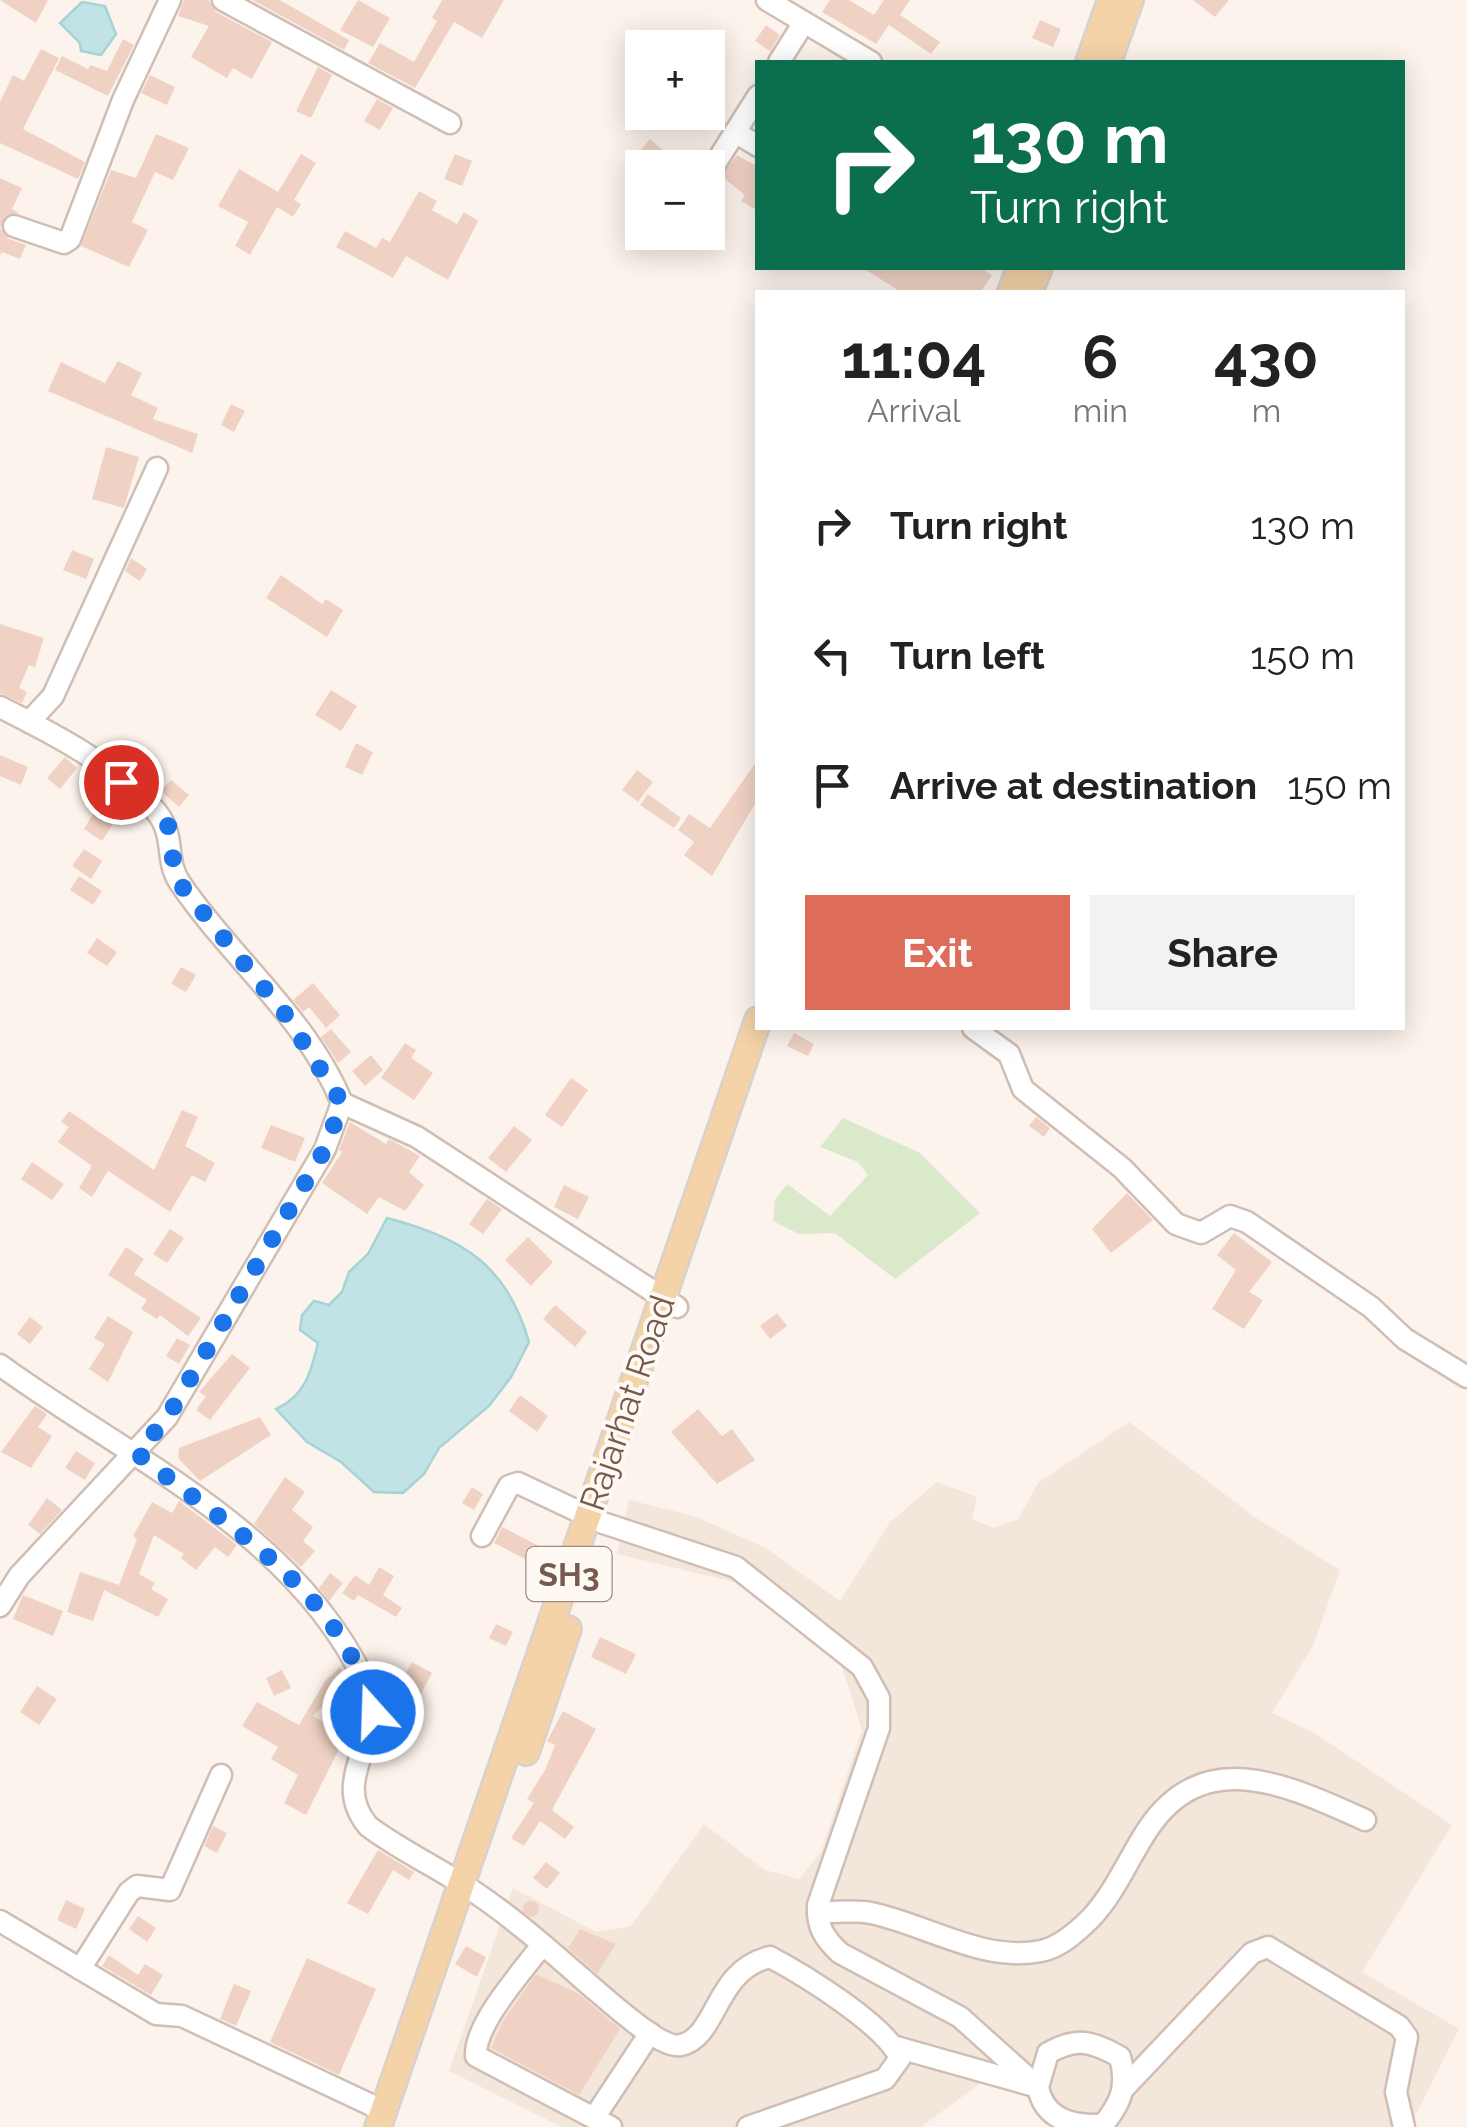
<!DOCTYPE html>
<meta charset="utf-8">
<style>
body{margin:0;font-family:Raleway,sans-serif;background:#f2f2f2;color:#222;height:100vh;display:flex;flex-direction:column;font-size:38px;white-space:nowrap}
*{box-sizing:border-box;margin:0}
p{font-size:32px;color:#767676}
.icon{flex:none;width:55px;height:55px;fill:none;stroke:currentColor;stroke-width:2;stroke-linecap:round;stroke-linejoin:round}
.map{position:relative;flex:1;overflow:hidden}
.side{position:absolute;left:755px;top:290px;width:650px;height:740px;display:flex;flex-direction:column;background:#fff;border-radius:0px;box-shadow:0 5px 25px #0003}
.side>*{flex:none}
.banner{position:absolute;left:755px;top:60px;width:650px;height:210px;border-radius:0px;box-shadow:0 5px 25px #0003;background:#0b6e4f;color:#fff;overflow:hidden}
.fabs{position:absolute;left:625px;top:30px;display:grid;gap:20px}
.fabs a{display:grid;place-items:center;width:100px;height:100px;border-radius:0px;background:#fff;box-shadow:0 5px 25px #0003;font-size:50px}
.pin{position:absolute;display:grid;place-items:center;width:85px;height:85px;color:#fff;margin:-42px;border:5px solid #fff;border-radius:50%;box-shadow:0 2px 10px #0007}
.me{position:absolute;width:110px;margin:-55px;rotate:340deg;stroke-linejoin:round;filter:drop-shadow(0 0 8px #0008)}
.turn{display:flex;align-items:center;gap:35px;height:210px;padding:0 50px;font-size:45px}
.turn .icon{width:130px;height:130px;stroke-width:2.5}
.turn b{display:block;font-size:70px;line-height:85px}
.eta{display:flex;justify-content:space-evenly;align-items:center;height:170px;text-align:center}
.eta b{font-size:60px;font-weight:700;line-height:70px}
.primary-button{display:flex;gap:20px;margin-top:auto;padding:20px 50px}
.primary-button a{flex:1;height:115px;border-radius:0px;background:#dd6c59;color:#fff;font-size:40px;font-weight:700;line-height:115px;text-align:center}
.primary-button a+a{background:#f2f2f2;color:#222}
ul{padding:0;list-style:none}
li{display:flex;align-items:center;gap:30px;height:130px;padding:0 50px}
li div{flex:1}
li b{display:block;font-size:38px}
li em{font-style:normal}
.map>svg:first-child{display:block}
.residential{fill:#f3e6db}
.green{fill:#d9e9ca}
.water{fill:#c1e3e5;stroke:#a7d3d6;stroke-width:2.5}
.building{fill:#f0d2c5}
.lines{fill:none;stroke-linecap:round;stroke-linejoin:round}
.minor-casing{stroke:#d0beb4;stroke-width:25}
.major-casing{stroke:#d9d1ce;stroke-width:30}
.minor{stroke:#fff;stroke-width:20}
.major{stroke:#f5d3a9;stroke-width:25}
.route{stroke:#1a73e8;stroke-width:18;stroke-dasharray:0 32.4}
.labels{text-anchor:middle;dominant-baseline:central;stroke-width:8;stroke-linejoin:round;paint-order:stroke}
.shield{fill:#fef9f2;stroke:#9f8a80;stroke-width:2.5}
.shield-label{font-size:32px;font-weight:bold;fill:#765a4f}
.street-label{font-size:35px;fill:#765a4f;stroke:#fef9f2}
</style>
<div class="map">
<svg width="1467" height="2127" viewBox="0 0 1467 2127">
<rect width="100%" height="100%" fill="#fcf4ec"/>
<path class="residential" d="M1129 1422 1256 1518 1340 1570 1313 1646 1272 1713 1313 1732 1452 1825 1362 1972 1459 2029 1410 2127H1081L994 2073 921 2127H562L449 2071 513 1888 596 1932 631 1926 704 1824 765 1870 799 1879 821 1852 862 1730 840 1661 734 1582 617 1554 629 1500 694 1516 766 1548 840 1601 890 1522 937 1482 977 1497 972 1519 994 1528 1018 1519 1038 1483Z"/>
<path class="green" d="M843 1118 920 1153 980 1213 895 1279 835 1233 799 1234 773 1221 775 1200 787 1184 830 1216 868 1175 858 1162 820 1147Z"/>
<g class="water">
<path d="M82 2 105 6 116 34 101 55 81 51 80 43 60 23Z"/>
<path d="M387 1218C462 1238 507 1264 529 1342L511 1377 489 1406 439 1448 424 1474 403 1493 374 1492 341 1462 307 1442 276 1409C305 1396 311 1372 318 1343L300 1330 302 1315 314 1301 329 1305 342 1292 349 1272 368 1254Z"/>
</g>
<g class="building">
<path d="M0 0H48L36 23Z"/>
<path d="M184 0H209L216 12 272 42 252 79 233 68 227 78 191 57 209 26 178 16Z"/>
<path d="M252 0H280L349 40 344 50Z"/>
<path d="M358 0 390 18 373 47 340 30Z"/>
<path d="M442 0H504L482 38 454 22 415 88 368 63 380 43 414 62 437 21 432 18Z"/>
<path d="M830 0H849L874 15 884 0H910L900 15 940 42 931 54 889 25 876 44 822 12Z"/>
<path d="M1193 0H1229L1215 17Z"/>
<path d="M1040 20 1061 29 1053 47 1032 38Z"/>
<path d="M766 25 780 35 770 51 755 41Z"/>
<path d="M123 39 134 45 108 96 55 70 62 56 88 69 90 65 107 71Z"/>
<path d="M41 49 59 58 23 129 85 162 78 179 0 143V102L13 75 24 81Z"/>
<path d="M318 67 332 75 311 118 296 111Z"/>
<path d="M150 75 175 87 167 105 141 93Z"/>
<path d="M377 99 393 108 380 130 364 121Z"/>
<path d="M156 134 189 148 173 180 155 172 132 222 148 230 129 267 81 246 111 170 136 178Z"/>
<path d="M650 139 683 168H625Z"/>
<path d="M301 154 316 163 294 200 301 204 293 217 277 207 250 255 235 246 248 222 218 206 239 169 278 192Z"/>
<path d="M455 154 472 161 462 186 444 179Z"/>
<path d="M737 155 758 167V211L741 201 745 195 721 176Z"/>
<path d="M0 178 22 188 12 209 19 213 6 215 0 228 9 239 26 245 20 259 2 252 0 255Z"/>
<path d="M419 191 437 201 432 210 457 224 464 212 478 221 448 280 406 256 393 278 336 247 345 231 376 248 382 238 390 242Z"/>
<path d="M863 268H981L992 275 981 292H901Z"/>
<path d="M118 361 142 373 131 395 158 408 153 419 198 434 192 453 48 391 61 362 105 383Z"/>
<path d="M231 404 245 411 234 432 221 425Z"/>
<path d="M106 447 139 457 124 508 92 499Z"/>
<path d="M72 550 94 559 86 579 63 570Z"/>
<path d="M131 558 147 569 140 581 125 571Z"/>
<path d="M281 575 322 604 326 599 343 610 327 637 266 598Z"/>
<path d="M0 624 44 638 35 667 29 665 19 688 27 692 22 703 0 693Z"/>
<path d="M331 690 357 706 341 731 315 715Z"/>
<path d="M356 743 373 752 362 775 345 767Z"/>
<path d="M0 755 28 767 21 785 0 776Z"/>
<path d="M65 757 77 768 60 789 47 778Z"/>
<path d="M758 759V799L712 876 684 855 694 842 678 830 689 814 710 828Z"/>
<path d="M637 770 653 782 638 802 622 790Z"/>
<path d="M171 780 189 795 179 807 161 791Z"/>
<path d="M102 782 132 806 122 819 118 816 102 841 84 829 102 799 94 792Z"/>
<path d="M648 794 681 818 674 828 640 805Z"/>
<path d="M84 849 102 861 91 879 72 866Z"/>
<path d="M79 876 102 891 93 905 70 890Z"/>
<path d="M97 938 117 952 107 966 87 953Z"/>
<path d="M181 967 196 975 186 992 171 984Z"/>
<path d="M313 983 340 1015 326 1028 309 1007 303 1012 293 1000Z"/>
<path d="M331 1029 351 1052 338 1063 321 1037Z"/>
<path d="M794 1033 814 1044 808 1056 787 1046Z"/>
<path d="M405 1043 416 1050 411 1058 433 1073 414 1100 381 1078Z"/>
<path d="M371 1055 383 1070 365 1086 352 1071Z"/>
<path d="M571 1078 588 1090 562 1127 545 1115Z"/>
<path d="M182 1110 198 1117 185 1146 215 1163 205 1182 192 1175 170 1212 108 1171 92 1197 79 1188 92 1166 58 1142 69 1127 61 1122 69 1111 154 1170Z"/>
<path d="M1036 1117 1050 1128 1044 1137 1029 1126Z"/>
<path d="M350 1122 386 1144 389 1139 420 1156 409 1172 424 1185 405 1211 379 1197 367 1214 322 1183 342 1152 339 1150Z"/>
<path d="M271 1125 305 1138 295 1162 261 1148Z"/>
<path d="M514 1126 532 1140 506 1172 488 1158Z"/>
<path d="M32 1162 64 1184 52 1200 21 1179Z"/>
<path d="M564 1185 589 1197 578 1219 554 1207Z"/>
<path d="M1127 1193 1153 1220 1111 1253 1092 1229Z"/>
<path d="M487 1199 502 1209 483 1234 469 1224Z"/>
<path d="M170 1229 184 1238 167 1263 153 1254Z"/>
<path d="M1234 1233 1272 1262 1249 1292 1263 1300 1244 1329 1212 1309 1236 1270 1217 1255Z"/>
<path d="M528 1237 553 1262 531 1286 505 1260Z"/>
<path d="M126 1247 144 1259 134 1274 201 1318 188 1336 160 1315 157 1319 141 1309 147 1300 108 1275Z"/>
<path d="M555 1305 587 1332 575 1347 543 1319Z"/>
<path d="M777 1313 787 1326 770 1339 760 1326Z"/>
<path d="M108 1316 133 1332 108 1382 89 1369 105 1344 94 1338Z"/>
<path d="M30 1317 43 1327 30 1344 17 1334Z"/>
<path d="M177 1338 190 1345 179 1364 166 1356Z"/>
<path d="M232 1354 250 1368 210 1420 196 1410 206 1396 199 1392Z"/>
<path d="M520 1395 548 1416 537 1432 509 1411Z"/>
<path d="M35 1406 47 1414 38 1427 52 1436 31 1468 1 1452Z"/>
<path d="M698 1409 722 1436 732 1429 755 1460 717 1484 671 1432Z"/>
<path d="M260 1417 271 1435 200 1481 178 1458 179 1448Z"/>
<path d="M76 1451 95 1463 85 1480 65 1468Z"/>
<path d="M285 1477 305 1492 292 1510 313 1527 303 1541 315 1551 301 1567 254 1524Z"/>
<path d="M472 1487 483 1494 474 1510 462 1503Z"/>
<path d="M47 1498 62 1510 40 1534 28 1525Z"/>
<path d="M179 1501 237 1545 228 1557 215 1547 196 1570 181 1558 184 1554 154 1535 139 1574 155 1583 151 1589 168 1599 158 1617 104 1590 93 1621 67 1612 80 1572 119 1585 137 1539 133 1536 152 1502 172 1513Z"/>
<path d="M502 1527 543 1548 535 1564 494 1543Z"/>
<path d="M379 1567 394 1576 383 1595 402 1608 396 1617 358 1595 354 1601 342 1593 355 1575 369 1585Z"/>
<path d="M330 1573 343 1583 329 1601 319 1588Z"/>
<path d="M23 1595 63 1611 53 1636 13 1619Z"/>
<path d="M496 1624 513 1632 506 1646 489 1638Z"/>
<path d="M600 1637 636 1654 626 1674 591 1657Z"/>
<path d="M412 1662 432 1673 416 1703 395 1692Z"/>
<path d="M340 1667 349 1681 313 1716 346 1735 306 1815 284 1803 298 1775 271 1759 278 1747 242 1726 257 1702 299 1725 325 1681Z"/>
<path d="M282 1670 291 1688 274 1696 266 1678Z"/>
<path d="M37 1686 57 1699 39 1725 20 1712Z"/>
<path d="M563 1711 596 1729 552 1810 574 1827 565 1839 540 1821 524 1846 511 1838 534 1803 527 1799 545 1770 555 1745 547 1741Z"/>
<path d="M213 1826 227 1833 217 1853 204 1846Z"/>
<path d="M378 1850 414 1872 409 1880 393 1870 368 1914 347 1903Z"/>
<path d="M546 1862 560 1873 547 1889 533 1878Z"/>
<path d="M66 1900 85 1909 76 1929 57 1920Z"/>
<circle cx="531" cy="1909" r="8"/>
<path d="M138 1916 156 1928 147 1942 129 1929Z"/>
<path d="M580 1929 616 1944 597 1974 568 1948Z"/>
<path d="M466 1946 486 1957 477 1977 455 1964Z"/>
<path d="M109 1955 138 1975 145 1964 163 1975 151 1995 102 1966Z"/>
<path d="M307 1958 376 1989 339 2075 270 2042Z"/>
<path d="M536 1974 579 1994 620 2029 579 2095 491 2048 503 2021Z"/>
<path d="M234 1984 251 1991 236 2026 220 2019Z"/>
</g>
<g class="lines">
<g class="minor-casing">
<g id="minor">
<path d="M223 0 450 123"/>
<path d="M767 0 871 62"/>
<path d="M779 62 803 24"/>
<path d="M735 132 758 146"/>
<path d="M715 164 758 96"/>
<path d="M14 226 64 243 70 239 123 100 170 0"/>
<path d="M0 707C52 733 112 764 152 807 178 833 163 858 180 883 230 957 308 1019 342 1103L325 1149 167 1417 19 1576 0 1606"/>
<path d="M29 722 53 696 157 468"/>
<path d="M973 1028 1009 1054 1023 1089 1122 1168 1176 1224 1201 1233 1230 1216 1247 1222 1371 1307 1405 1339 1467 1377"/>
<path d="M342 1103 417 1137 677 1307"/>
<path d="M0 1365C128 1458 295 1532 365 1682 390 1738 327 1776 368 1826 401 1851 439 1868 473 1891 515 1919 554 1954 593 1988 609 2001 661 2050 681 2045 718 2037 714 1970 770 1957 804 1975 884 2024 900 2058L885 2079 748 2127"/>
<path d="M482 1536 509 1486 518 1483 603 1523 736 1567 862 1667 879 1698V1728L818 1905C817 1927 824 1938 840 1953L960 2017 1038 2087C1044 2119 1072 2126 1102 2125"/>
<path d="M818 1913C835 1912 854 1910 871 1913 925 1924 984 1963 1041 1951 1060 1947 1077 1932 1091 1918 1116 1891 1128 1859 1148 1829 1205 1744 1289 1786 1365 1820"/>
<path d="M0 1921 156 2014 182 2016 384 2111"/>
<path d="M542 1945C523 1971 474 2024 476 2056L611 2127"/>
<path d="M80 1969 129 1892 137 1886 170 1890 221 1775"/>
<path d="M896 2047 1038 2087 1048 2053C1077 2037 1092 2041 1120 2057 1128 2087 1121 2104 1101 2127"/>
<path d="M1125 2087 1252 1953 1268 1947 1399 2026 1407 2037 1396 2092 1404 2127"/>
<path d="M594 2118 650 2033"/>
</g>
</g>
<g class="major-casing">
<g id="major">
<path d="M1089 62 1111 0"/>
<path d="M1108 62 1130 0"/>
<path d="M1011 292 1020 268"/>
<path d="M1029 292 1039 268"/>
<path d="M526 1752 568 1629"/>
<path d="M378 2127 758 1020"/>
</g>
</g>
<use href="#minor" class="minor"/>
<use href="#major" class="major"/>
</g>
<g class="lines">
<path class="route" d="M121 782 168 825 176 879 285 1014 342 1103 325 1149 167 1418 137 1453C226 1527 343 1591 373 1712"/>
</g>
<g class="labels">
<rect class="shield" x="526.5" y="1547" width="85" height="54" rx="8"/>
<g class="shield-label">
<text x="569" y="1574">SH3</text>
</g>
<g class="street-label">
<text transform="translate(627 1403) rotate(-71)">Rajarhat Road</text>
</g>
</g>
</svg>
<div class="fabs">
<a>+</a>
<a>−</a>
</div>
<div class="pin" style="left:121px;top:782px;background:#d93025"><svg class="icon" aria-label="arrive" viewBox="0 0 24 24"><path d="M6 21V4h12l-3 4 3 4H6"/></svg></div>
<svg class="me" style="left:373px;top:1712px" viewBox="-20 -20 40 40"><circle r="17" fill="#1a73e8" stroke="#fff" stroke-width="3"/><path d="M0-11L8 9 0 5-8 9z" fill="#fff"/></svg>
<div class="banner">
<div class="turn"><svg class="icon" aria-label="right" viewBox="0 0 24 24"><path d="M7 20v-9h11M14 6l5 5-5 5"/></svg><div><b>130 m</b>Turn right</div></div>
</div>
<section class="side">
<div class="eta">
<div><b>11:04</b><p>Arrival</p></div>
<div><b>6</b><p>min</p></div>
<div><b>430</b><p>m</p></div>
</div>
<ul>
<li><svg class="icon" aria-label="right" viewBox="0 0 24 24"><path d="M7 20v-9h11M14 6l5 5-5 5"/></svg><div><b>Turn right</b></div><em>130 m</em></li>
<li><svg class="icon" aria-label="left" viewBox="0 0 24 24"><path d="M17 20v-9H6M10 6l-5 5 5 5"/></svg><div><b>Turn left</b></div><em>150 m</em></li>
<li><svg class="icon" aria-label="arrive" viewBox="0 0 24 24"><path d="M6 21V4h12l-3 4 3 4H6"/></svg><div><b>Arrive at destination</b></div><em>150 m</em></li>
</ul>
<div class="primary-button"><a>Exit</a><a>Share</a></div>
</section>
</div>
